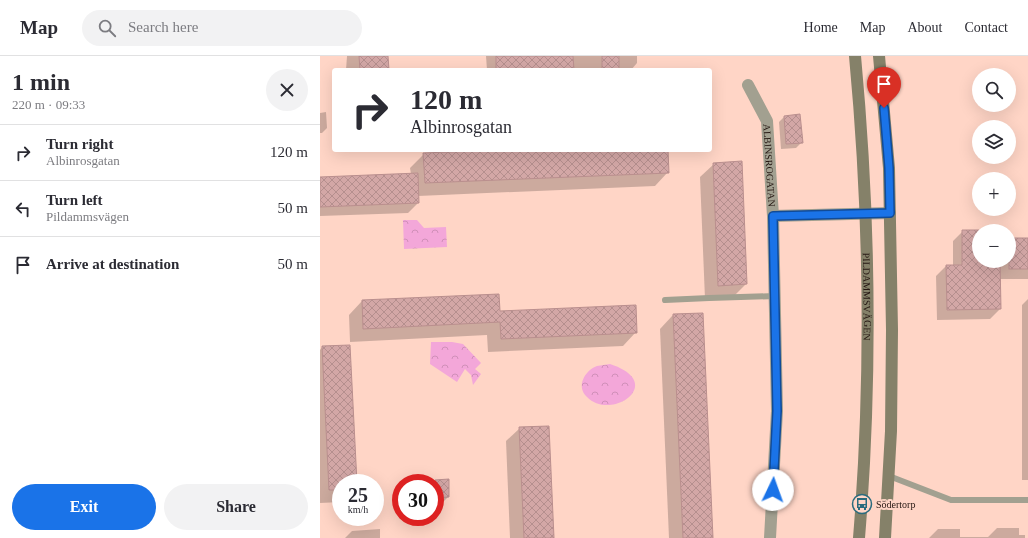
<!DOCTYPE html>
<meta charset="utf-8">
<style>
body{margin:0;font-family:Georgia,serif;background:#f2f2f3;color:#2b2b33;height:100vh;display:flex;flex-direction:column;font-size:15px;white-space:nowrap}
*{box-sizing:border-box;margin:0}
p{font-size:13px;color:#7c7c81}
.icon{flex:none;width:22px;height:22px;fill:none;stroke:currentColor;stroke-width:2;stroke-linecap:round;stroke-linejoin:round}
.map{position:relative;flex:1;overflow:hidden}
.side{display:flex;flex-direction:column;background:#fff;width:320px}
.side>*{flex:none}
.top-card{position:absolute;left:12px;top:12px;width:380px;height:84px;border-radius:4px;box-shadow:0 4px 16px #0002;background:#fff;color:#2b2b33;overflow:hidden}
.buttons{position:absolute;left:652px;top:12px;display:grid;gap:8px}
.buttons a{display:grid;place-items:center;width:44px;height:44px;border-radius:50%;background:#fff;box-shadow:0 4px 16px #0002;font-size:20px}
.speed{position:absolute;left:12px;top:418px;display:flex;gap:8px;font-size:20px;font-weight:700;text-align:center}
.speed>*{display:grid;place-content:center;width:52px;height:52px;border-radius:50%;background:#fff;box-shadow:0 4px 16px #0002;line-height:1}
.speed small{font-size:10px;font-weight:400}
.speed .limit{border:6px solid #d22;background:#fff;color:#111}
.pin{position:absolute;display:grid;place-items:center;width:34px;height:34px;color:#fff;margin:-41px -17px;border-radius:50% 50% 50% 0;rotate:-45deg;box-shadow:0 0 4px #0007}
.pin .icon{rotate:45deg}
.me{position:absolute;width:44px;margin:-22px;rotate:3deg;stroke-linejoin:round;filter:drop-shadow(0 0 3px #0008)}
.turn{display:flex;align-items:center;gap:14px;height:84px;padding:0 12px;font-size:18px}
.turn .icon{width:52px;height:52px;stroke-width:2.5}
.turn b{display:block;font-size:28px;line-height:34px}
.round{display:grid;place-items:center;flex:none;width:42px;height:42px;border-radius:21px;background:#f2f2f3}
.headline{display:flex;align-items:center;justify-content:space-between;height:68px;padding:0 12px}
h1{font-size:24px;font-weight:800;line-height:30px}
.button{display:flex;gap:8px;margin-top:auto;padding:8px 12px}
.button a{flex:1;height:46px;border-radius:24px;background:#1a73e8;color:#fff;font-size:16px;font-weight:800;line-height:46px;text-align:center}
.button a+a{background:#f2f2f3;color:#2b2b33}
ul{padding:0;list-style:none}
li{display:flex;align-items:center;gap:12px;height:56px;padding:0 12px;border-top:1px solid #e1e1e2}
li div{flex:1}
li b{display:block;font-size:15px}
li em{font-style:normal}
header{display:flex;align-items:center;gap:24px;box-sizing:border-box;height:56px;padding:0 20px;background:#fff;border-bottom:1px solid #e1e1e2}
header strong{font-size:19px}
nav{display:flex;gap:22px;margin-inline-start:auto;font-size:14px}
.search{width:280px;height:36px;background:#f2f2f3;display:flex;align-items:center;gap:10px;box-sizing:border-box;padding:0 14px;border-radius:22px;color:#7c7c81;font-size:15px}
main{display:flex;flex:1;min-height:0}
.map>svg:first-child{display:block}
.forest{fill:url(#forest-crowns)}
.shadow{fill:#0003}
.building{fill:url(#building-cross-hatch);stroke:#ba8f8e}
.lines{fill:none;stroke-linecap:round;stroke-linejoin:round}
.service{stroke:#a2a090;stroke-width:6}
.minor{stroke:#a2a090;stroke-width:12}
.secondary{stroke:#858169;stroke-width:12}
.route-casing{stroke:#114b97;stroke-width:10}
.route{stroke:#1a73e8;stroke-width:7}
.labels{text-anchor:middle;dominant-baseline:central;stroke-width:4;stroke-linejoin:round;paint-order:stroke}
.street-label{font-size:10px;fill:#261712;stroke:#ffd5c6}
.poi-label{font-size:10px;fill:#261712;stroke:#ffd5c6;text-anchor:start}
</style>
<header>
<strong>Map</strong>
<div class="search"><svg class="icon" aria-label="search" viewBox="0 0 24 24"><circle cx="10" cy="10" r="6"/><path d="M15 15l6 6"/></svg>Search here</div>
<nav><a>Home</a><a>Map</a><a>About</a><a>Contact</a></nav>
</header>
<main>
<section class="side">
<div class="headline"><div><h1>1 min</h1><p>220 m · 09:33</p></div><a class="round"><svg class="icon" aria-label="close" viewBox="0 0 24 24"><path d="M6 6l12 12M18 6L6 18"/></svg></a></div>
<ul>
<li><svg class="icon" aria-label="right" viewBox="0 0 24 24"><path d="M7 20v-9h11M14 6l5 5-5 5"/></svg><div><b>Turn right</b><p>Albinrosgatan</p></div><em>120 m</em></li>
<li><svg class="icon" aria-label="left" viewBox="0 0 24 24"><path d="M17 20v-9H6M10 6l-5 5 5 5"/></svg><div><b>Turn left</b><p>Pildammsvägen</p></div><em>50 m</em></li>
<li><svg class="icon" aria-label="arrive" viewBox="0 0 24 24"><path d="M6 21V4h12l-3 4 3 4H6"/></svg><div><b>Arrive at destination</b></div><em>50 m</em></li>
</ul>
<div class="button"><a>Exit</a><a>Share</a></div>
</section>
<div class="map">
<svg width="708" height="482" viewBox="0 0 708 482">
<defs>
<pattern id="forest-crowns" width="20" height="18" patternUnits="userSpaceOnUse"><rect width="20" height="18" fill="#f3a7d9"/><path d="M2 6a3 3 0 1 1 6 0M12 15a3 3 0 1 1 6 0" fill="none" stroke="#d08fb9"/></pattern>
<pattern id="building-cross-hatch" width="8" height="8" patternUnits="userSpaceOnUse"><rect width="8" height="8" fill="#d3a7a6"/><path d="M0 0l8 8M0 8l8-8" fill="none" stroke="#b58f8e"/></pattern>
</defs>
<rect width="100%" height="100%" fill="#ffd5c6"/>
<g class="forest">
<path d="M83 164H97L104 172 126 171 127 191 84 193Z"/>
<path d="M111 286H132L143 288 161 307 155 313 161 318 153 329 151 319 145 313 137 326 110 308Z"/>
<path d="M290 308C348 327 291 366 267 341 256 331 264 315 277 310 281 309 286 309 290 308Z"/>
</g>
<g class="shadow">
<path d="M27 0H67L68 14H26Z"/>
<path d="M166 0H317V7L311 14H167Z"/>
<path d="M6 56 7 72 2 77H0V57Z"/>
<path d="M464 61 481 87 476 92 461 93 459 66Z"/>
<path d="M201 94H347L348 116 335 130 98 140V147L88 157 0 160V122L91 118 90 112 104 98Z"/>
<path d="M394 108 426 228 413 241 385 243 380 121Z"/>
<path d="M643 175H659V205H689V183H708V223H680V253L670 263 617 264 616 220 626 210H633V185Z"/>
<path d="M179 239V256L316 276 303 290 168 296 167 279 30 286 29 259 42 245Z"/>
<path d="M708 243V424H702V249Z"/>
<path d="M353 259 392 482H349L340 273Z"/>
<path d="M2 291 36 427H21V446L0 447V294Z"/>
<path d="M200 372 233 482H190L186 385Z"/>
<path d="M106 425H128V441L123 446H115V427H104Z"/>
<path d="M677 472H699V479H705V482H609L618 473H640V481H668Z"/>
<path d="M60 473V482H25L32 475Z"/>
</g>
<g class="building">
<path d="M39 0H68L69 14H40Z"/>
<path d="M176 0H253L254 14H176Z"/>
<rect x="282" y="0" width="17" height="14"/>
<path d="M480 58 483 87 466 88 464 60Z"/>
<path d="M179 94H348L349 117 105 127 103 97Z"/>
<path d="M422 105 427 228 398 230 393 107Z"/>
<path d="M98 117 99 147 0 151V121Z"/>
<path d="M642 174H659V205H680L681 253 627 254 626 209H642Z"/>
<rect x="689" y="182" width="19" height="31"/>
<path d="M179 238 180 255 316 249 317 277 181 283 180 266 43 273 42 244Z"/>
<path d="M383 257 393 482H363L353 258Z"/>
<path d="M30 289 37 427H21V434H9L2 290Z"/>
<path d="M229 370 234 482H204L199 371Z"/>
<path d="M129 423V441L115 442V424Z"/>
</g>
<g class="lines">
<g class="service">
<path d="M345 244 389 242 455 240"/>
<path d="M569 420 631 444H708"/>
</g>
<g class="minor">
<path id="s1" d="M428 29 447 65 453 160 457 355 450 482"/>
<path d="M453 160 570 157"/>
</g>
<g class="secondary">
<path id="s2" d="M535 0C550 160 552 322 539 482"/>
<path d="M559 0 569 112 572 274 571 375 565 482"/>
</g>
</g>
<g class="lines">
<g class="route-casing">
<path id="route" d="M453 434 457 355 453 160 570 157 569 112 564 52"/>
</g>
<use href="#route" class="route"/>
</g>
<defs>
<g id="bus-ring" transform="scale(1)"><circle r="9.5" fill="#ffd5c6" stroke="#2a6b7e" stroke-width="1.5"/><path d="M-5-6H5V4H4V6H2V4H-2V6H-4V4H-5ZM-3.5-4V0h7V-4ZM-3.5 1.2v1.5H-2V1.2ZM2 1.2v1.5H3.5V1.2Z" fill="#2a6b7e"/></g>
</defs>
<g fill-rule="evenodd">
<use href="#bus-ring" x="542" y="448"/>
</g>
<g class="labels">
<g class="street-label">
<text stroke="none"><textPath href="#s1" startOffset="85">ALBINSROGATAN</textPath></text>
<text stroke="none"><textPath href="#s2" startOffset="241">PILDAMMSVÄGEN</textPath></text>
</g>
<g class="poi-label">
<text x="556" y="448">Södertorp</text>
</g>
</g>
</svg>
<div class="buttons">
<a><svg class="icon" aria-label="search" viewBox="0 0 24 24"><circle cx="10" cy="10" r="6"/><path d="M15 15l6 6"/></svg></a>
<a><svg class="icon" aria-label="layers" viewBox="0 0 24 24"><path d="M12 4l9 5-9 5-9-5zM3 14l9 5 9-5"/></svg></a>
<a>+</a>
<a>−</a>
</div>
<div class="speed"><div>25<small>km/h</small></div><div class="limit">30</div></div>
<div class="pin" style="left:564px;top:52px;background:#d93025"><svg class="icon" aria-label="arrive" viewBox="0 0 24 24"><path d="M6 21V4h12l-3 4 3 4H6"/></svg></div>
<svg class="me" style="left:453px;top:434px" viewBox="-20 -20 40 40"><circle r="19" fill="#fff"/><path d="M0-13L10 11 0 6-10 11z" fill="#1a73e8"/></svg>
<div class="top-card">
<div class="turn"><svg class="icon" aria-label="right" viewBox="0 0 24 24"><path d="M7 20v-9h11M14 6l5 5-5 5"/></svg><div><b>120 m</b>Albinrosgatan</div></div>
</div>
</div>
</main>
